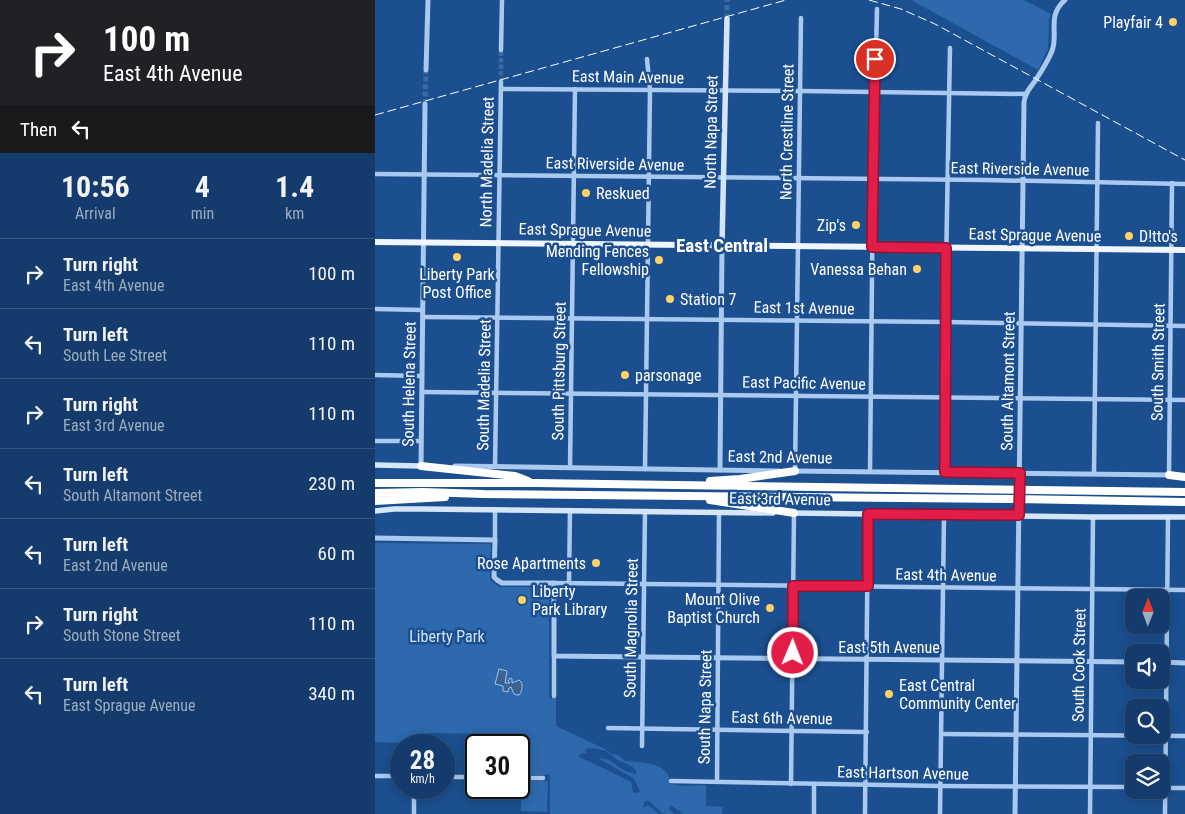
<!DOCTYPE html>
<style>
body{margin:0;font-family:"Roboto Condensed",sans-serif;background:#214673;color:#f1f3f6;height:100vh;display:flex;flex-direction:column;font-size:19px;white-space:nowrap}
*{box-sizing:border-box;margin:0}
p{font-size:16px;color:#9dadc1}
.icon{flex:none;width:28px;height:28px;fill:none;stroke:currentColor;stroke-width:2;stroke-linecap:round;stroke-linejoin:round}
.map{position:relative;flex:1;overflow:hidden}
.side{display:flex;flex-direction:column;background:#143b6b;width:375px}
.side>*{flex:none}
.guide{background:#202124;color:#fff;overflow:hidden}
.needle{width:32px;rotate:1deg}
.controls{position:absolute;left:750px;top:589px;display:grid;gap:10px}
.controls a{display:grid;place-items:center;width:45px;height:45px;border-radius:10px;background:#143b6b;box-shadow:0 2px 12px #0003,0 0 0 1px #33557e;font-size:25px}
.speed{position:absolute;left:15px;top:734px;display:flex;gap:10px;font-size:25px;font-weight:700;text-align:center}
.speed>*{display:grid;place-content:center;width:65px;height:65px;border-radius:50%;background:#143b6b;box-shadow:0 2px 12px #0003,0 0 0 1px #33557e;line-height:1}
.speed small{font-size:12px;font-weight:400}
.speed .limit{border:2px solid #111;border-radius:8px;background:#fff;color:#111}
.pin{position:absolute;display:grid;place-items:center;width:42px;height:42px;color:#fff;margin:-21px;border:2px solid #fff;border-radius:50%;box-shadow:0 1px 5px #0007}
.me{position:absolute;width:55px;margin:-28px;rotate:1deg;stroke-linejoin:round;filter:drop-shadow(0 0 4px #0008)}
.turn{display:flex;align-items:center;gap:18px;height:105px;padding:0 20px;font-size:22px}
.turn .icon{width:65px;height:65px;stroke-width:2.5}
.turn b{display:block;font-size:35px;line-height:42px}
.then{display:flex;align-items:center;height:48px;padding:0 20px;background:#0003;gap:10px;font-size:19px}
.eta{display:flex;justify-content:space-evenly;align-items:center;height:85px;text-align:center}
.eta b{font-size:30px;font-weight:700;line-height:35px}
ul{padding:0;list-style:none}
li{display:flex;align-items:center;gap:15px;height:70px;padding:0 20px;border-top:1px solid #33557e}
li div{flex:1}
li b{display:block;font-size:19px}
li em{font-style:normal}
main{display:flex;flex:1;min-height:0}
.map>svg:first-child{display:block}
.green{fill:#2e69ad;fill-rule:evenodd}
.water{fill:#3c6290;stroke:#9cc4f0}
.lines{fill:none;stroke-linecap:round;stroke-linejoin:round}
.minor-tunnel{stroke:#3d69a0;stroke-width:4.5;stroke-dasharray:4.5 2;stroke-linecap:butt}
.tertiary-tunnel{stroke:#3d69a0;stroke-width:5;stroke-dasharray:5 2.5;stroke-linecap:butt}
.secondary-tunnel{stroke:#3d69a0;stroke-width:5.5;stroke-dasharray:5.5 3;stroke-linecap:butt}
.minor{stroke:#a9c9ee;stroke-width:4.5}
.tertiary{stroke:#a9c9ee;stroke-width:5}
.secondary{stroke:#d6e6fa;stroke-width:5.5}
.primary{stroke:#f0f6ff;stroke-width:6}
.motorway{stroke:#fff;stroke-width:8}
.rail{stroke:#fff;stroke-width:1;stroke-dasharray:9 4;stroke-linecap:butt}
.route-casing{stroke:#92132f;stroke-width:12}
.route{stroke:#e11d48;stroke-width:9}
.poi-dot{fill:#ffd166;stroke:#1b4f8f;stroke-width:2}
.labels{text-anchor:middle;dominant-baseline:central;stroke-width:5;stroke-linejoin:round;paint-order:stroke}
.poi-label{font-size:16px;fill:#fff;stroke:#1b4f8f;text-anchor:end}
.street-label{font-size:16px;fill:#fff;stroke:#1b4f8f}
.park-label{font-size:16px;fill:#cfe3fa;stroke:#1b4f8f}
.quarter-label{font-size:19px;font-weight:bold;fill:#fff;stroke:#1b4f8f}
</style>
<main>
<section class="side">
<div class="guide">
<div class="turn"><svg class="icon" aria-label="right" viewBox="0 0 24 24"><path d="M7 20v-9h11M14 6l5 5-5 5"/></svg><div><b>100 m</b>East 4th Avenue</div></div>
<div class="then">Then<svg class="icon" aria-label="left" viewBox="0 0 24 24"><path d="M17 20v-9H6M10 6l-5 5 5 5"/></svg></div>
</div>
<div class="eta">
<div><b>10:56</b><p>Arrival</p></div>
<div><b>4</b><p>min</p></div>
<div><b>1.4</b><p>km</p></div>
</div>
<ul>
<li><svg class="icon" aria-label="right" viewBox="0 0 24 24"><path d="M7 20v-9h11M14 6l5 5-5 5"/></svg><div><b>Turn right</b><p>East 4th Avenue</p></div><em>100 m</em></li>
<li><svg class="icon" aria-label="left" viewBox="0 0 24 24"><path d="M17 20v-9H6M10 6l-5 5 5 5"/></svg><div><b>Turn left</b><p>South Lee Street</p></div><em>110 m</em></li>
<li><svg class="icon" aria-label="right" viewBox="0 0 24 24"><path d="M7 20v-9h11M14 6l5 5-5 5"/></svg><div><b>Turn right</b><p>East 3rd Avenue</p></div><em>110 m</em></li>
<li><svg class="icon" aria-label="left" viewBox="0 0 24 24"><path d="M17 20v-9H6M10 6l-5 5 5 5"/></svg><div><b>Turn left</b><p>South Altamont Street</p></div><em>230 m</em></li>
<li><svg class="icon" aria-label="left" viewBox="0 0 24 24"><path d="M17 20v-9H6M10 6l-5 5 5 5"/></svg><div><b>Turn left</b><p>East 2nd Avenue</p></div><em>60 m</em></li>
<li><svg class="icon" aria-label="right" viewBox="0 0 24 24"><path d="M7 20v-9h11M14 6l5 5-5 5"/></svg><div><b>Turn right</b><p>South Stone Street</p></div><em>110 m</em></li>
<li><svg class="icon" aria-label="left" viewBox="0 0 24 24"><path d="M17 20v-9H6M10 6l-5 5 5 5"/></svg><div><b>Turn left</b><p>East Sprague Avenue</p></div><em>340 m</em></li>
</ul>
</section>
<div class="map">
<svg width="810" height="814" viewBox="0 0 810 814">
<rect width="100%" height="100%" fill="#1b4f8f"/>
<g class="green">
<path d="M536 0H649L676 14 674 20 673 49 663 70Z"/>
<path d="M0 543 116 544 115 580 124 587H174V698H181V726L230 749 236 754 243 755 250 761C262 762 284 762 292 773 294 776 295 780 296 784L309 786 331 785V806L348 807 347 814H308L296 805 294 809 299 814H288L274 801H270L268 808 273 805 284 814H175V774L171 775H144V745H112V734L52 733V745H32V743L0 742ZM213 748 222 749 231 751 241 759 258 767 262 772 260 774C256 772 249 771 245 768 238 762 232 758 223 758L258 778 265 791 263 793 258 792 256 782 226 767 204 757 205 754 212 753 210 750Z"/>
<path d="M146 781H173L172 812 146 811Z"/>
</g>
<path class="water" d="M124 669 132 671 130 683H135L133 681 135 678 137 679V683L144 680 146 682C148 685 147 692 144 695H142L139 694 136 687 134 688 133 692 128 691V686L120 684Z"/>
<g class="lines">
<path class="minor-tunnel" d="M126 82V50"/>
<path class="tertiary-tunnel" d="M50 104 51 70"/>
<path class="secondary-tunnel" d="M352 19V0"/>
<g class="minor">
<path d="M126 50 127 0"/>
<path d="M126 89 425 91 651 94"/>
<path d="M0 174 610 180 810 184"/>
<path d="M0 309 48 310"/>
<path d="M48 317 570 322 810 326"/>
<path d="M0 375 47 376"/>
<path d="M47 392 810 400"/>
<path d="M0 441H46"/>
<path d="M120 467 126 82"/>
<path d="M195 468 200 89"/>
<path d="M270 469 275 90 272 59"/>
<path d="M420 471 426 18"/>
<path d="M495 472 498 180 502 9"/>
<path d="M570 472V322L575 48"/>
<path d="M719 474 723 123"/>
<path d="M794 475 797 183"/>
<path d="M120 540V509"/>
<path d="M179 583 810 590"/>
<path d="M194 583 195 510"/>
<path d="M179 656V696"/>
<path d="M233 728 492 732"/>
<path d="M567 734 810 736"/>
<path d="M267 746 270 511"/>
<path d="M0 776H26"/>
<path d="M69 777H101"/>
<path d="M144 778H168"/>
<path d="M296 781 566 786 759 787"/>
<path d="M342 782 344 512"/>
<path d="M416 784 419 513"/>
<path d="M786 788H810"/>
<path d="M39 814V788"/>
<path d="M439 814V784"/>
<path d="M490 814 493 514"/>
<path d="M565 814 569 515"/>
<path d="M715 814 718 517"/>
<path d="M790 814 793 517"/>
</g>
<g class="tertiary">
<path d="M51 70 53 0"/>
<path d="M49 466H46L50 104"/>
<path d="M80 466 404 471"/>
<path d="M345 470 347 245"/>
<path d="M417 471 796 475"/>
<path d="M0 538 120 540 119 577 122 580 127 583H179V656L759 662"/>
<path d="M786 662 810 663"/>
<path d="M640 814 649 102C650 93 655 88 660 81 666 72 673 61 677 51 684 33 671 17 690 0"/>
</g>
<g class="secondary">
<path d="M347 245 352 19"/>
<path d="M0 465 46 466"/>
<path d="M0 511 19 509H48L398 513"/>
<path d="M417 513 718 517H810"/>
</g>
<path class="primary" d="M0 242 810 250"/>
<g class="motorway">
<path d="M46 466 140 476 153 481"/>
<path d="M794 475 810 477"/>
<path d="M335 481 365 479 420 471"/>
<path d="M0 483H160L810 492"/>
<path d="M0 493 48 492 109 494 636 499 810 502"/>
<path d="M335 500 419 513"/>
<path d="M0 501 70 497"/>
</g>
<g class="rail">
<path d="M494 0 526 9 560 24 810 160"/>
<path d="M0 115 411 0"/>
</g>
</g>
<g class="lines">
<g class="route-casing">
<path id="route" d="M418 653V586H493V514L644 515 645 473 570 472 571 248 497 247 500 59"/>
</g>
<use href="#route" class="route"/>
</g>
<g class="poi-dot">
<circle cx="798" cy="22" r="5"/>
<circle cx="211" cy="193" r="5"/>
<circle cx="481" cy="225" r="5"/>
<circle cx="754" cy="236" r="5"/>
<circle cx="82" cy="257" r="5"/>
<circle cx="284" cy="260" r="5"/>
<circle cx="542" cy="269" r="5"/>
<circle cx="295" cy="299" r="5"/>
<circle cx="250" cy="375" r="5"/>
<circle cx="221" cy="563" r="5"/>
<circle cx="147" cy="600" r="5"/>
<circle cx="395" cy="608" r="5"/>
<circle cx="514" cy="694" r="5"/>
</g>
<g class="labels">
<g class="poi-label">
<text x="788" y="22">Playfair 4</text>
<text x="221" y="193" text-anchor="start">Reskued</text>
<text x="471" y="225">Zip's</text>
<text x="764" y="236" text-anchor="start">D!tto's</text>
<text x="274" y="251">Mending Fences<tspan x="274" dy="18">Fellowship</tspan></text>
<text x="532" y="269">Vanessa Behan</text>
<text x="82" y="274" text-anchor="middle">Liberty Park<tspan x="82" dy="18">Post Office</tspan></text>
<text x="305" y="299" text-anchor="start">Station 7</text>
<text x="260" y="375" text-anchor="start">parsonage</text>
<text x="211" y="563">Rose Apartments</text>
<text x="157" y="591" text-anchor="start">Liberty<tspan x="157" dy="18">Park Library</tspan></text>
<text x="385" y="599">Mount Olive<tspan x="385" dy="18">Baptist Church</tspan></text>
<text x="524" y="685" text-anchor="start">East Central<tspan x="524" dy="18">Community Center</tspan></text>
</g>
<g class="street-label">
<text transform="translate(253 77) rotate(1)">East Main Avenue</text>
<text transform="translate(336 132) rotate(-89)">North Napa Street</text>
<text transform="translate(412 132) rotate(-89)">North Crestline Street</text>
<text transform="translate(112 162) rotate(-89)">North Madelia Street</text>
<text transform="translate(240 164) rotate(1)">East Riverside Avenue</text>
<text transform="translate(645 169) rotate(1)">East Riverside Avenue</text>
<text transform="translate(210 230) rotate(1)">East Sprague Avenue</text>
<text transform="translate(660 235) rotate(1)">East Sprague Avenue</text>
<text transform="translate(429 308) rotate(1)">East 1st Avenue</text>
<text transform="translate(783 362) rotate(-89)">South Smith Street</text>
<text transform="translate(184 371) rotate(-89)">South Pittsburg Street</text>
<text transform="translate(633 381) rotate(-89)">South Altamont Street</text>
<text transform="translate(429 383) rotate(1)">East Pacific Avenue</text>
<text transform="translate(34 384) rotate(-89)">South Helena Street</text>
<text transform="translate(109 385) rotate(-89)">South Madelia Street</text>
<text transform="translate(405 457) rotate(1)">East 2nd Avenue</text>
<text transform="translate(405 499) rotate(1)">East 3rd Avenue</text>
<text transform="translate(571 575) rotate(1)">East 4th Avenue</text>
<text transform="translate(256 628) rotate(-89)">South Magnolia Street</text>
<text x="514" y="647">East 5th Avenue</text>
<text transform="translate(704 665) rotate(-89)">South Cook Street</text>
<text transform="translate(330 707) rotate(-89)">South Napa Street</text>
<text transform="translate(407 718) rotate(1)">East 6th Avenue</text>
<text transform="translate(528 773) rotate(1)">East Hartson Avenue</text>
</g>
<g class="park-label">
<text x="72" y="636">Liberty Park</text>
</g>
<g class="quarter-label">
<text x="347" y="245">East Central</text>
</g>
</g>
</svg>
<div class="controls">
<a><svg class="needle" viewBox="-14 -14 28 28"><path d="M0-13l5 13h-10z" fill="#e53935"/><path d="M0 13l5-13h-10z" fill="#9dadc1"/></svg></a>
<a><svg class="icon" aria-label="sound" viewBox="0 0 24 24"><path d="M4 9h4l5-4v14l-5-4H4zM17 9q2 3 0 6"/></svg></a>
<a><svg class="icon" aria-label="search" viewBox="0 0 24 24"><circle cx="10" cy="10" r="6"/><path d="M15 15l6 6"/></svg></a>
<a><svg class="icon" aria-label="layers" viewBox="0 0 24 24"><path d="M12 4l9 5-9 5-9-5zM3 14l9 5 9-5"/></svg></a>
</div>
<div class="speed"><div>28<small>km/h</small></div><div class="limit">30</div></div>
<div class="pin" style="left:500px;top:59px;background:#d93025"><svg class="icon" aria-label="arrive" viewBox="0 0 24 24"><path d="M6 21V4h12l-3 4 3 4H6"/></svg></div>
<svg class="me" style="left:418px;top:653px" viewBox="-20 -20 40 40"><circle r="17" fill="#e11d48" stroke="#fff" stroke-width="3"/><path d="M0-11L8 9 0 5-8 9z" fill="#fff"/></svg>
</div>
</main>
